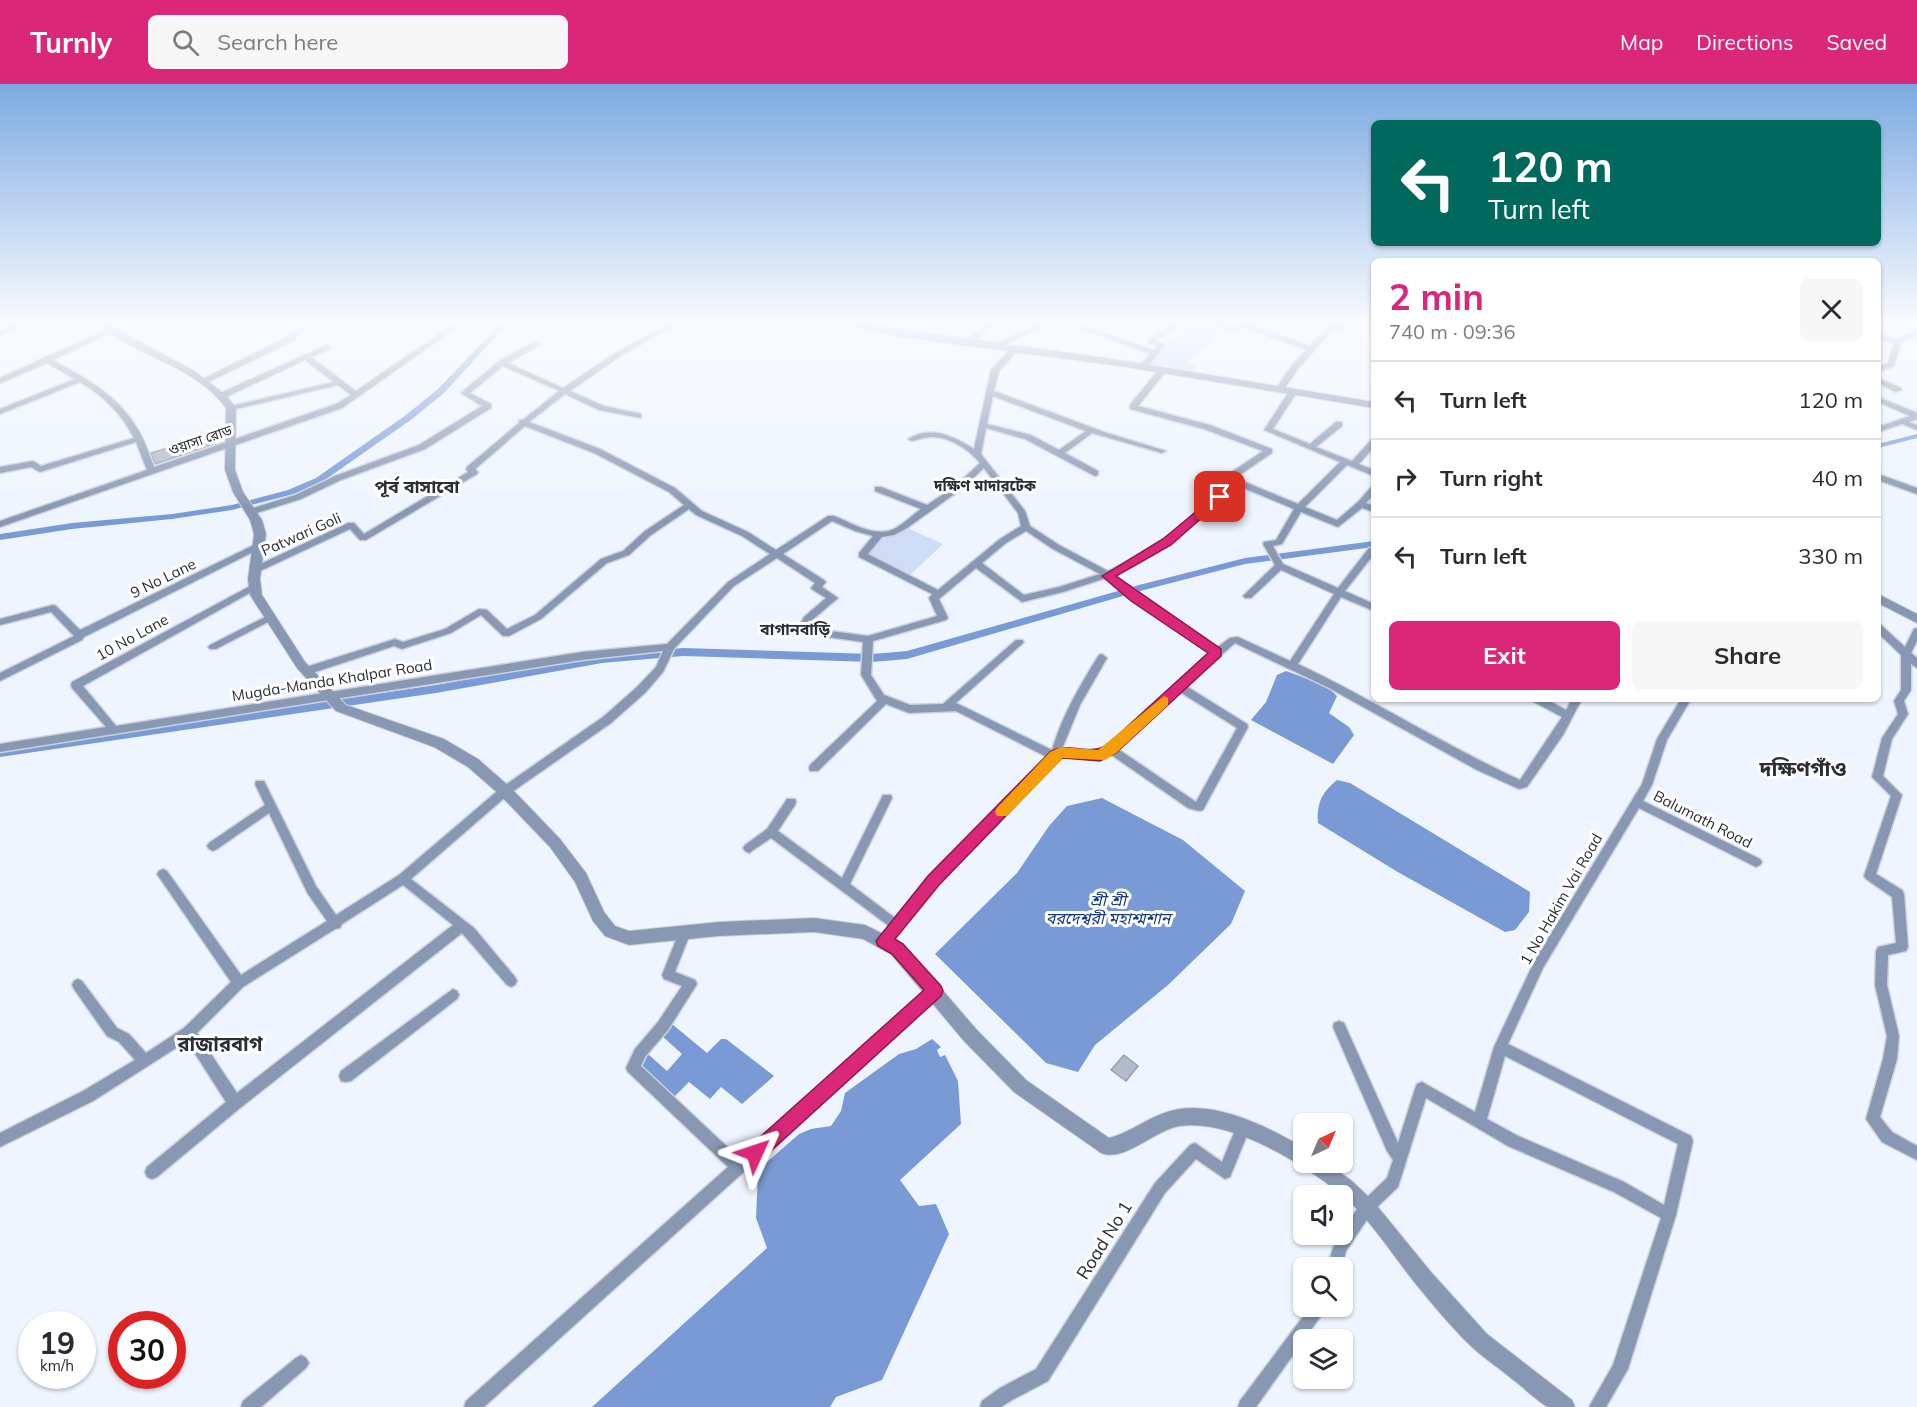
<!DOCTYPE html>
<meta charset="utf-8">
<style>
body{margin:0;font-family:Mulish,"Noto Sans Bengali",sans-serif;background:#f7f7f7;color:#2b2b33;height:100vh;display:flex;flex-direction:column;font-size:22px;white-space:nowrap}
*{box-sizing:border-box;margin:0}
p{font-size:20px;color:#7c7c81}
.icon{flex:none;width:33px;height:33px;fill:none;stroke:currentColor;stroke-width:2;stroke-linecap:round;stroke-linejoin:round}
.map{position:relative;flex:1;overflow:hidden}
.side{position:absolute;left:1371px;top:174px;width:510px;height:444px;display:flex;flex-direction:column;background:#fff;border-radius:9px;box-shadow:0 2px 4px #0004}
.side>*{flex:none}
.guide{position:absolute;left:1371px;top:36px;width:510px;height:126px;border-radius:9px;box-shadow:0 2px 4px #0004;background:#00695c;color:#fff;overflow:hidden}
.needle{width:39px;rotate:44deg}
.tools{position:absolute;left:1293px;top:1029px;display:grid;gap:12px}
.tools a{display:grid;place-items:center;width:60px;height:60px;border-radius:9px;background:#fff;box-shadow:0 2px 4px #0004;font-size:30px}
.speed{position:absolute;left:18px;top:1227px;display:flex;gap:12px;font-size:30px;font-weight:700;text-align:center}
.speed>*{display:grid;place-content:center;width:78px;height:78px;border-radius:50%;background:#fff;box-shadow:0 2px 4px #0004;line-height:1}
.speed small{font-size:15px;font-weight:400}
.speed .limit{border:9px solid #d22;background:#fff;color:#111}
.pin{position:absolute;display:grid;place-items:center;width:51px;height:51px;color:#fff;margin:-26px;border-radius:12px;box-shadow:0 3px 9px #0006}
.me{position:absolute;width:66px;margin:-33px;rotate:48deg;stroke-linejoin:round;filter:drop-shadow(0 0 4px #0008)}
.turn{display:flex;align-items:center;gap:21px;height:126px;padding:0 18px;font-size:27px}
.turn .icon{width:78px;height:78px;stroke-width:2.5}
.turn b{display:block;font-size:42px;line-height:51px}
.round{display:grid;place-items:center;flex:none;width:63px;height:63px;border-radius:9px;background:#f7f7f7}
.headline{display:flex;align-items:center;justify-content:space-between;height:102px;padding:0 18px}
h1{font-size:36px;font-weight:700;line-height:45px;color:#db2777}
.action{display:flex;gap:12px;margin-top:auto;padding:12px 18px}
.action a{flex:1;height:69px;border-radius:9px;background:#db2777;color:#fff;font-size:24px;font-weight:700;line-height:69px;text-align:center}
.action a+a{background:#f7f7f7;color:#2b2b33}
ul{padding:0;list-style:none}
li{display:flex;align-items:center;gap:18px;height:78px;padding:0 18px;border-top:2px solid #e1e1e2}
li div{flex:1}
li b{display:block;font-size:22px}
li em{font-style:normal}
header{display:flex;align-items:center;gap:36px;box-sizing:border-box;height:84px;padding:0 30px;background:#db2777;color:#fff}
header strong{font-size:28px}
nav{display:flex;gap:33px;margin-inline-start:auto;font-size:21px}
.search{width:420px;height:54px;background:#f7f7f7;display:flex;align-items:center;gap:15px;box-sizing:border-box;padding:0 21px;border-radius:9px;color:#7c7c81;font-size:22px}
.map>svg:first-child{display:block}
.green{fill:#cedcf5}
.water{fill:#7a9ad5}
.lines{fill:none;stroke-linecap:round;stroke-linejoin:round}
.canal{fill:#7a9ad5;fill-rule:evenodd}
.building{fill:#b2bbcb;stroke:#97a0af;stroke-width:1.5}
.minor-casing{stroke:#ccd1db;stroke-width:3}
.tertiary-casing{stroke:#ccd1db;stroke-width:2}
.minor{fill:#8998b2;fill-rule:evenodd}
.tertiary{fill:#8998b2;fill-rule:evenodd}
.route{fill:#db2777;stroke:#8e194d;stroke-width:1.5}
.slow{fill:#f59e0b}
.labels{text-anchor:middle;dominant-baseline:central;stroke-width:6;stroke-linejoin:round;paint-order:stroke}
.far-street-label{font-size:14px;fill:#2b2f35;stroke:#fff}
.far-quarter-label{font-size:15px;font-weight:bold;fill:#2b2f35;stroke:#fff}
.street-label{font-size:15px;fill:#2b2f35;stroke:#fff}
.neighbourhood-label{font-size:16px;font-weight:bold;fill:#2b2f35;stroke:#fff}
.water-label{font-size:16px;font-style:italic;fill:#173a7f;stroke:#fff}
.quarter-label{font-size:18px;font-weight:bold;fill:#2b2f35;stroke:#fff}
.near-street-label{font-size:18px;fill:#2b2f35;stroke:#fff}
.near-neighbourhood-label{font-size:20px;font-weight:bold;fill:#2b2f35;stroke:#fff}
.district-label{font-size:21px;font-weight:bold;fill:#2b2f35;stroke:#fff}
</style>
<header>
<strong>Turnly</strong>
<div class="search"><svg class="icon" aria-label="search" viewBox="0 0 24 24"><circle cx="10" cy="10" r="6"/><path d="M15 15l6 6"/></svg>Search here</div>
<nav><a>Map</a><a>Directions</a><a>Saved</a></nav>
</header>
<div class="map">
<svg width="1917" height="1323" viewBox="0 0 1917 1323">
<rect width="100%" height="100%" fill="#eff5ff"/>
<g class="green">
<path d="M1195 239 1221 249 1187 279 1197 283 1193 289 1150 279 1164 261H1169Z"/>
<path d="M907 444 943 460 909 492 866 470 883 453 897 451Z"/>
</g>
<g class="water">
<path d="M1286 587 1327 602 1337 612 1329 629 1349 643 1354 651 1333 680 1251 636 1266 618 1277 591Z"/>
<path d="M1337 696 1350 699 1530 808 1529 828 1515 846 1505 848 1396 787 1318 739C1316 720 1322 708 1337 696Z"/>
<path d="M1102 714 1183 756 1245 807 1231 840 1168 901 1095 961 1078 988 1046 979 935 870 1017 789 1049 742 1067 722Z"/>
<path d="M672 940 707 969 721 955H726L774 992 742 1020 721 1003 710 1015 689 998 674 1013 642 983 648 970 667 987 682 970 662 952Z"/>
<path d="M932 955 941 963 937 966 940 973 945 971 958 997 961 1040 900 1096 919 1122 936 1120 949 1150 882 1296 836 1313 830 1323H592L767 1164 756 1134 758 1090 767 1078 799 1050 811 1045 831 1042 841 1027 845 1009 899 970 916 965Z"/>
</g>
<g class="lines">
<g class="canal">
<path d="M501 239H508L444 309 412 335 322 398 294 410 232 426 172 435 72 445 0 456V450L72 439 172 430 232 421 288 406 316 394 406 331 438 305Z"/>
<path d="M1917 350V354L1878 364V360Z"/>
<path d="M1374 457V463L1245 480 1140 507 907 575 872 578 683 572 602 579 436 609 0 673V665L436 601 602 571 683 564 872 570 907 567 1139 501 1245 474Z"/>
</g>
</g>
<g class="building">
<path d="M210 351 214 360 155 380 151 369Z"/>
<path d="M1124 971 1138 982 1126 997 1111 986Z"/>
</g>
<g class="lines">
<g class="minor-casing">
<g id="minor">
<path d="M15 239H25L0 251V246Z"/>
<path d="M305 239H313L291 258 206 299 199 297 285 254Z"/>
<path d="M406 239H425C421 242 410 242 406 239Z"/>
<path d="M455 239H463L342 324 0 443V437L147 386 136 358 40 388 31 383 0 389V383L33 377 41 382 134 354C121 329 104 312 80 298L0 330V325L75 295 47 279 0 299V294L108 245 115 247 53 276C83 293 116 310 135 341 144 354 149 369 154 383L336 320 351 311 338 301 231 326 227 324 231 322 334 298 305 276 226 313H220V309L327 261 331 263 330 265 311 273 356 307Z"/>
<path d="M670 239H679L622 271 570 307 604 322 641 330V334L599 326 565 310 529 338 600 365 675 404 702 427 748 448 776 466 828 432H834C852 439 874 454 894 445 904 440 912 431 921 425L875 407V403H881L927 421 954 403 980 379C969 365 948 352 931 353 924 353 918 356 912 357L908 355C930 341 954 352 974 365L991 286 1012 263 1019 265 999 287 994 307 1104 348 1166 367 1162 369 1092 349 1065 369 1098 387V391L1095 392 1025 355 986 344 981 370 1025 427 1030 442 1059 461 1108 487C1156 467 1193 432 1232 399L1226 396V392L1263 367 1204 345 1130 325V321L1160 284 1167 286 1138 322 1210 341 1272 365V369L1235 394 1298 420 1340 378 1264 346 1290 306H1296L1297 308 1273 345 1310 360 1336 338H1342V342L1316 363 1352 377 1371 356H1374V363L1359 380 1374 386V392L1347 381 1305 423 1337 436 1358 418 1371 403 1374 402V410L1366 419 1374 422V428L1362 424 1338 443 1301 428 1282 460 1273 462 1283 480 1338 504 1369 464H1374V470L1345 507 1374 520V527L1341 513 1298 580C1374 616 1444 661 1520 696L1562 633 1534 618 1533 615H1546L1566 626 1572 615H1582L1563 651 1527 703 1519 705 1477 686 1329 604 1235 559 1186 602 1247 640 1248 643 1203 726 1199 727 1188 724 1110 670 1095 674 1062 673 1059 675 937 800 888 861 884 862 880 861 878 857 889 842 771 754 749 769 745 767 743 764 745 761 767 745 787 715H795L796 718 795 721 778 747 842 794 883 711H891L892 714 850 800 895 834 929 792 1047 673 956 627 909 629 886 620 818 687H810L809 684 810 681 877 617 861 591 863 558 799 549 797 547 804 533 826 514 813 506 811 504 815 499 777 474 734 502 674 565 663 588 645 609 611 639 509 710 411 795 474 844 515 893 517 897 515 901 511 903 507 901 462 849 240 1024 157 1093 152 1095 147 1093 145 1088 147 1083 226 1018 187 957 93 1017 0 1063V1049L83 1007 135 976 119 958 107 952 74 905 72 901 74 897 78 895 82 897 117 944 129 950 146 969 184 944 231 898 159 793 157 790 159 787 163 785 167 787 241 891 327 837 308 810 269 729 217 765 213 767 209 765 207 762 209 759 265 721 255 700 256 697H264L316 802 336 831 399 791 501 704 603 633 637 603 656 583 663 567 582 576 0 668V660L106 643 72 604 71 601 72 598 254 500 259 503 257 505 83 602 116 642 582 568 667 560 728 498 770 470 742 452 696 431 689 425 651 451 629 471 607 479 541 535 509 552H503L481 531 451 549 405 564 402 565 394 562 306 591 303 590 301 587 303 584 392 556 395 555 403 558 445 545 479 525 487 526 507 545 535 531 601 475 623 467 645 447 684 421 669 408 594 369 525 342 475 385 478 388 477 390 366 456H360L350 445 258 488H252L250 486 252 484 348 439H354L364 450 468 388 466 385 467 383 519 339V336H523L559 307 503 282 470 309 491 320V324L425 365 341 396 301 415 250 431 246 428 247 426 295 411 335 392 419 361 482 322 461 309 499 277 534 258 541 260 508 279 563 304 617 268ZM993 312 1086 347 1059 366 1031 351 987 340ZM984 384 1018 429 1021 442 1000 455 938 506 868 470 882 453 894 451 907 444 960 406ZM1239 402 1294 425 1276 456 1264 458 1263 460 1275 481 1245 510 1243 512 1245 514H1251L1281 486 1334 510 1290 577 1238 553 1230 554 1216 564 1114 491C1163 471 1199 436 1239 402ZM832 437 855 447 873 452 859 469V473L932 510 929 514 937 532 868 552 808 544 811 537 838 514 822 503 826 498 824 496 783 470ZM1026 447 1053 465 1100 490 1059 503 1024 511 982 479 1006 459ZM976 484 1022 518 1063 508 1106 494 1209 569 1107 662 1095 666 1062 665 1080 621 1107 574 1102 570 1099 571C1080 601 1062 632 1052 666L956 619 1022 560 1024 558 1022 556H1016L943 620 910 621 884 611 871 591 873 557 946 536 948 534 939 515ZM1180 608 1237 644 1196 718 1118 665ZM403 801 453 841 237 1009 197 949 243 903 335 845 340 844 342 840Z"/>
<path d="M985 239H993L971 261H965V257Z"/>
<path d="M1039 239H1049L998 264 991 262Z"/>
<path d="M1066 239H1077L1153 266 1157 262 1148 259V255L1173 239H1182L1156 257 1165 261 1146 285H1143L1139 283 1150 270Z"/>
<path d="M1210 239H1221L1234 244 1239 239H1248L1310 262 1329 240 1340 242 1342 239H1349L1345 247 1333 245 1298 285 1282 308H1279L1275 306 1292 281 1306 266 1244 243 1235 249Z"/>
<path d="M1917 246V251L1901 259 1894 282 1878 288V283L1888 279 1894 259 1878 254V250L1897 255Z"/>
<path d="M1878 294 1901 304 1902 306 1895 308 1878 299Z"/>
<path d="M1878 313 1917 329V335L1909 338 1917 341V346L1902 340 1878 348V343L1910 332 1878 318Z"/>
<path d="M1878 390 1917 404V410L1878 396Z"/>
<path d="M258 459 262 462 261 464 84 553 82 556 0 597V589L74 552 51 528 0 541V535L53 521 56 522 80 546Z"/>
<path d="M269 531 272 532 274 534 272 536 216 565H210L208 563 210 561Z"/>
<path d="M1878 540 1881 541 1905 563 1914 545 1917 544V557L1911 569 1917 574V584L1911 580V606L1904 617 1908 630 1892 655 1883 692 1902 711 1876 790 1902 806 1904 810 1908 863 1906 867 1888 871 1887 901 1899 952 1897 975 1880 1033 1892 1048 1917 1062V1076L1882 1058 1866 1035 1883 975 1887 952 1875 901 1876 867 1878 863 1896 859 1892 813 1866 795 1864 792 1891 712 1872 693 1882 654 1898 630 1894 617 1901 606V571L1878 549Z"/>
<path d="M1681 615H1691L1667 656 1652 701 1643 717 1760 775 1762 778 1760 781 1756 783 1752 781 1639 724 1543 884 1508 960 1691 1052 1693 1057 1676 1131 1628 1285 1606 1323H1589L1613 1281 1661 1134 1614 1108 1508 1062 1426 1014 1398 1103 1372 1128 1346 1167 1342 1184H1327L1333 1164 1340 1150H1342V1147L1362 1118 1387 1094 1393 1076 1387 1067 1333 943 1334 939 1339 937 1344 939 1398 1059 1415 1005 1417 1000 1422 998 1475 1028 1494 963 1535 876 1642 700 1657 655ZM1505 972 1678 1060 1664 1121 1624 1098 1518 1052 1487 1035Z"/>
<path d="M684 845 688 846 690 850 675 888 695 896 697 900 668 946 645 973 641 982 739 1074 931 903 935 901 939 903 941 907 939 911 484 1323H464L466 1317 728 1083 628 988 626 984 635 965 658 938 682 902 664 895 662 891 680 846Z"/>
<path d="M453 905 457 907 459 911 457 915 351 997 346 998 341 997 339 992 341 987Z"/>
<path d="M1243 1037 1248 1039 1250 1044 1230 1093 1225 1095 1196 1075 1165 1109 1048 1297 1012 1316 1001 1323H980L982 1317 1000 1304 1036 1285 1155 1099 1190 1061 1195 1059 1222 1078 1238 1039Z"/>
<path d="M1311 1222H1328L1256 1323H1238L1240 1317Z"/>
<path d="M301 1271 306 1274 309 1279 306 1284 261 1323H241L243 1317 296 1274Z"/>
</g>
</g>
<g class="tertiary-casing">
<g id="tertiary">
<path d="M95 239H106L196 288 227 312 236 324 235 386 243 408 262 436 266 450 260 495 262 511 305 578 346 621 444 655 478 675 510 703 560 755 586 789 604 828 615 842 629 847 719 838 814 834 865 841 903 860 976 945 1026 996 1109 1054C1129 1049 1144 1036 1164 1029 1208 1012 1265 1041 1304 1064V1078H1325L1352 1097 1373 1117 1431 1188 1487 1250 1572 1316 1575 1323C1568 1323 1555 1323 1548 1323 1538 1318 1522 1302 1512 1295 1499 1284 1485 1275 1473 1264 1453 1245 1433 1221 1415 1199 1391 1169 1369 1133 1340 1109 1301 1079 1232 1035 1180 1042 1156 1045 1124 1079 1101 1069L1014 1008 964 957 891 870 863 855 814 848 719 852 629 861 605 852 593 837 575 798 550 763 500 711 468 683 434 663 336 627 297 584 250 511 248 495 254 450 250 436 233 408 225 386 226 324C196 282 133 271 95 239Z"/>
<path d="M838 239H859L1126 277 1374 318V324L1126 283 896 252Z"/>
<path d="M1878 510 1917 530V539L1878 519Z"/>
</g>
</g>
<use href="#minor" class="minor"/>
<use href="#tertiary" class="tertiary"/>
</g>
<linearGradient id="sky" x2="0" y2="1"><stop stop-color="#7caae0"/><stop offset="0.56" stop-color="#f8faff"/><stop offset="1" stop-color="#f8faff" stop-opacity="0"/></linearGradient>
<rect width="1917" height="425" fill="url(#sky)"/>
<path class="route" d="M1216 411 1225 413 1171 461 1116 492 1221 565V572L1116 669 1100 677 1063 674 1060 676 939 801 895 855 903 860 941 902 943 907 941 912 762 1075 755 1078 749 1075 746 1069 749 1063 924 906 892 870 878 862 876 857 928 792 1050 668C1068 657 1088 672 1106 662L1208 569 1131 517 1102 492 1163 455Z"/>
<path class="slow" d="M1164 612 1168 614V621L1116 669 1105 676 1063 674 1007 732H997L995 728 997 724 1050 668 1061 663 1098 666Z"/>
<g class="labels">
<g class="far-street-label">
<text transform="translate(200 356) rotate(-19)">ওয়াসা রোড</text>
</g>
<g class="far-quarter-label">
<text x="985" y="401">দক্ষিণ মাদারটেক</text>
</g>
<g class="street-label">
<text transform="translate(301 450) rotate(-24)">Patwari Goli</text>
<text transform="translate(163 494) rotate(-26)">9 No Lane</text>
<text transform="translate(132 553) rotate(-29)">10 No Lane</text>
<text transform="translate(332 596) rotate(-9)">Mugda-Manda Khalpar Road</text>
<text transform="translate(1703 735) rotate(27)">Balumath Road</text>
<text transform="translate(1561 815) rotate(-60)">1 No Hakim Vai Road</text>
</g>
<g class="neighbourhood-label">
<text x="795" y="545">বাগানবাড়ি</text>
</g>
<g class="water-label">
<text x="1108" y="816">শ্রী শ্রী<tspan x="1108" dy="18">বরদেশ্বরী মহাশ্মশান</tspan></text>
</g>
<g class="quarter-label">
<text x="417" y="402">পূর্ব বাসাবো</text>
</g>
<g class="near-street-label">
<text transform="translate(1104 1156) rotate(-58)">Road No 1</text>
</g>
<g class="near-neighbourhood-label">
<text x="220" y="959">রাজারবাগ</text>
</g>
<g class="district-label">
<text x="1803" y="684">দক্ষিণগাঁও</text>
</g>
</g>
</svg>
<div class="tools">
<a><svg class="needle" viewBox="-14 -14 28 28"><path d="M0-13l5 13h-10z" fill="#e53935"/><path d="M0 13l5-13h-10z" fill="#7c7c81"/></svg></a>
<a><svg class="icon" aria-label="sound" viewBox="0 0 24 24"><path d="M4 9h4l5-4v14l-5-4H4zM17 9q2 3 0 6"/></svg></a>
<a><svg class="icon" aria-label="search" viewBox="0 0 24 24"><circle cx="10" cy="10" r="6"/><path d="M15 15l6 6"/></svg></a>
<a><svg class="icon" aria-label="layers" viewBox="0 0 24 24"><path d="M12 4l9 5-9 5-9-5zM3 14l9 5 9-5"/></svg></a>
</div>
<div class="speed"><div>19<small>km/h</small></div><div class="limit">30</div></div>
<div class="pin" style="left:1220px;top:413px;background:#d93025"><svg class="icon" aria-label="arrive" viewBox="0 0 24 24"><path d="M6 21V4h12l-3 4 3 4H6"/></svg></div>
<svg class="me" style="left:755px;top:1069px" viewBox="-20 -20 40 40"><path d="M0-17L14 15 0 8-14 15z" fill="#db2777" stroke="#fff" stroke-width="4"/></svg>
<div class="guide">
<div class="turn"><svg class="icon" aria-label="left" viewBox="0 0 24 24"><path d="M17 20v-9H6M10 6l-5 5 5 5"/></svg><div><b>120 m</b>Turn left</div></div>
</div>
<section class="side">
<div class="headline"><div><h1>2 min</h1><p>740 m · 09:36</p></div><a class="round"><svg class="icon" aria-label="close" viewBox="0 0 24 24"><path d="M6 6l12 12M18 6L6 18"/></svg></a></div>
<ul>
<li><svg class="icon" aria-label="left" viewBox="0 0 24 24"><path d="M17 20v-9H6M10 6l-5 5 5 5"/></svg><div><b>Turn left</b></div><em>120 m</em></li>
<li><svg class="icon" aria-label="right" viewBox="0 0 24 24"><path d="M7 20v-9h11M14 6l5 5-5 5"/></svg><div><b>Turn right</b></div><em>40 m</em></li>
<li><svg class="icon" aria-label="left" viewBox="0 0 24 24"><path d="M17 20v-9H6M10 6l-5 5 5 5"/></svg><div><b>Turn left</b></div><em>330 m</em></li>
</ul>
<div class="action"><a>Exit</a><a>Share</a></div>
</section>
</div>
